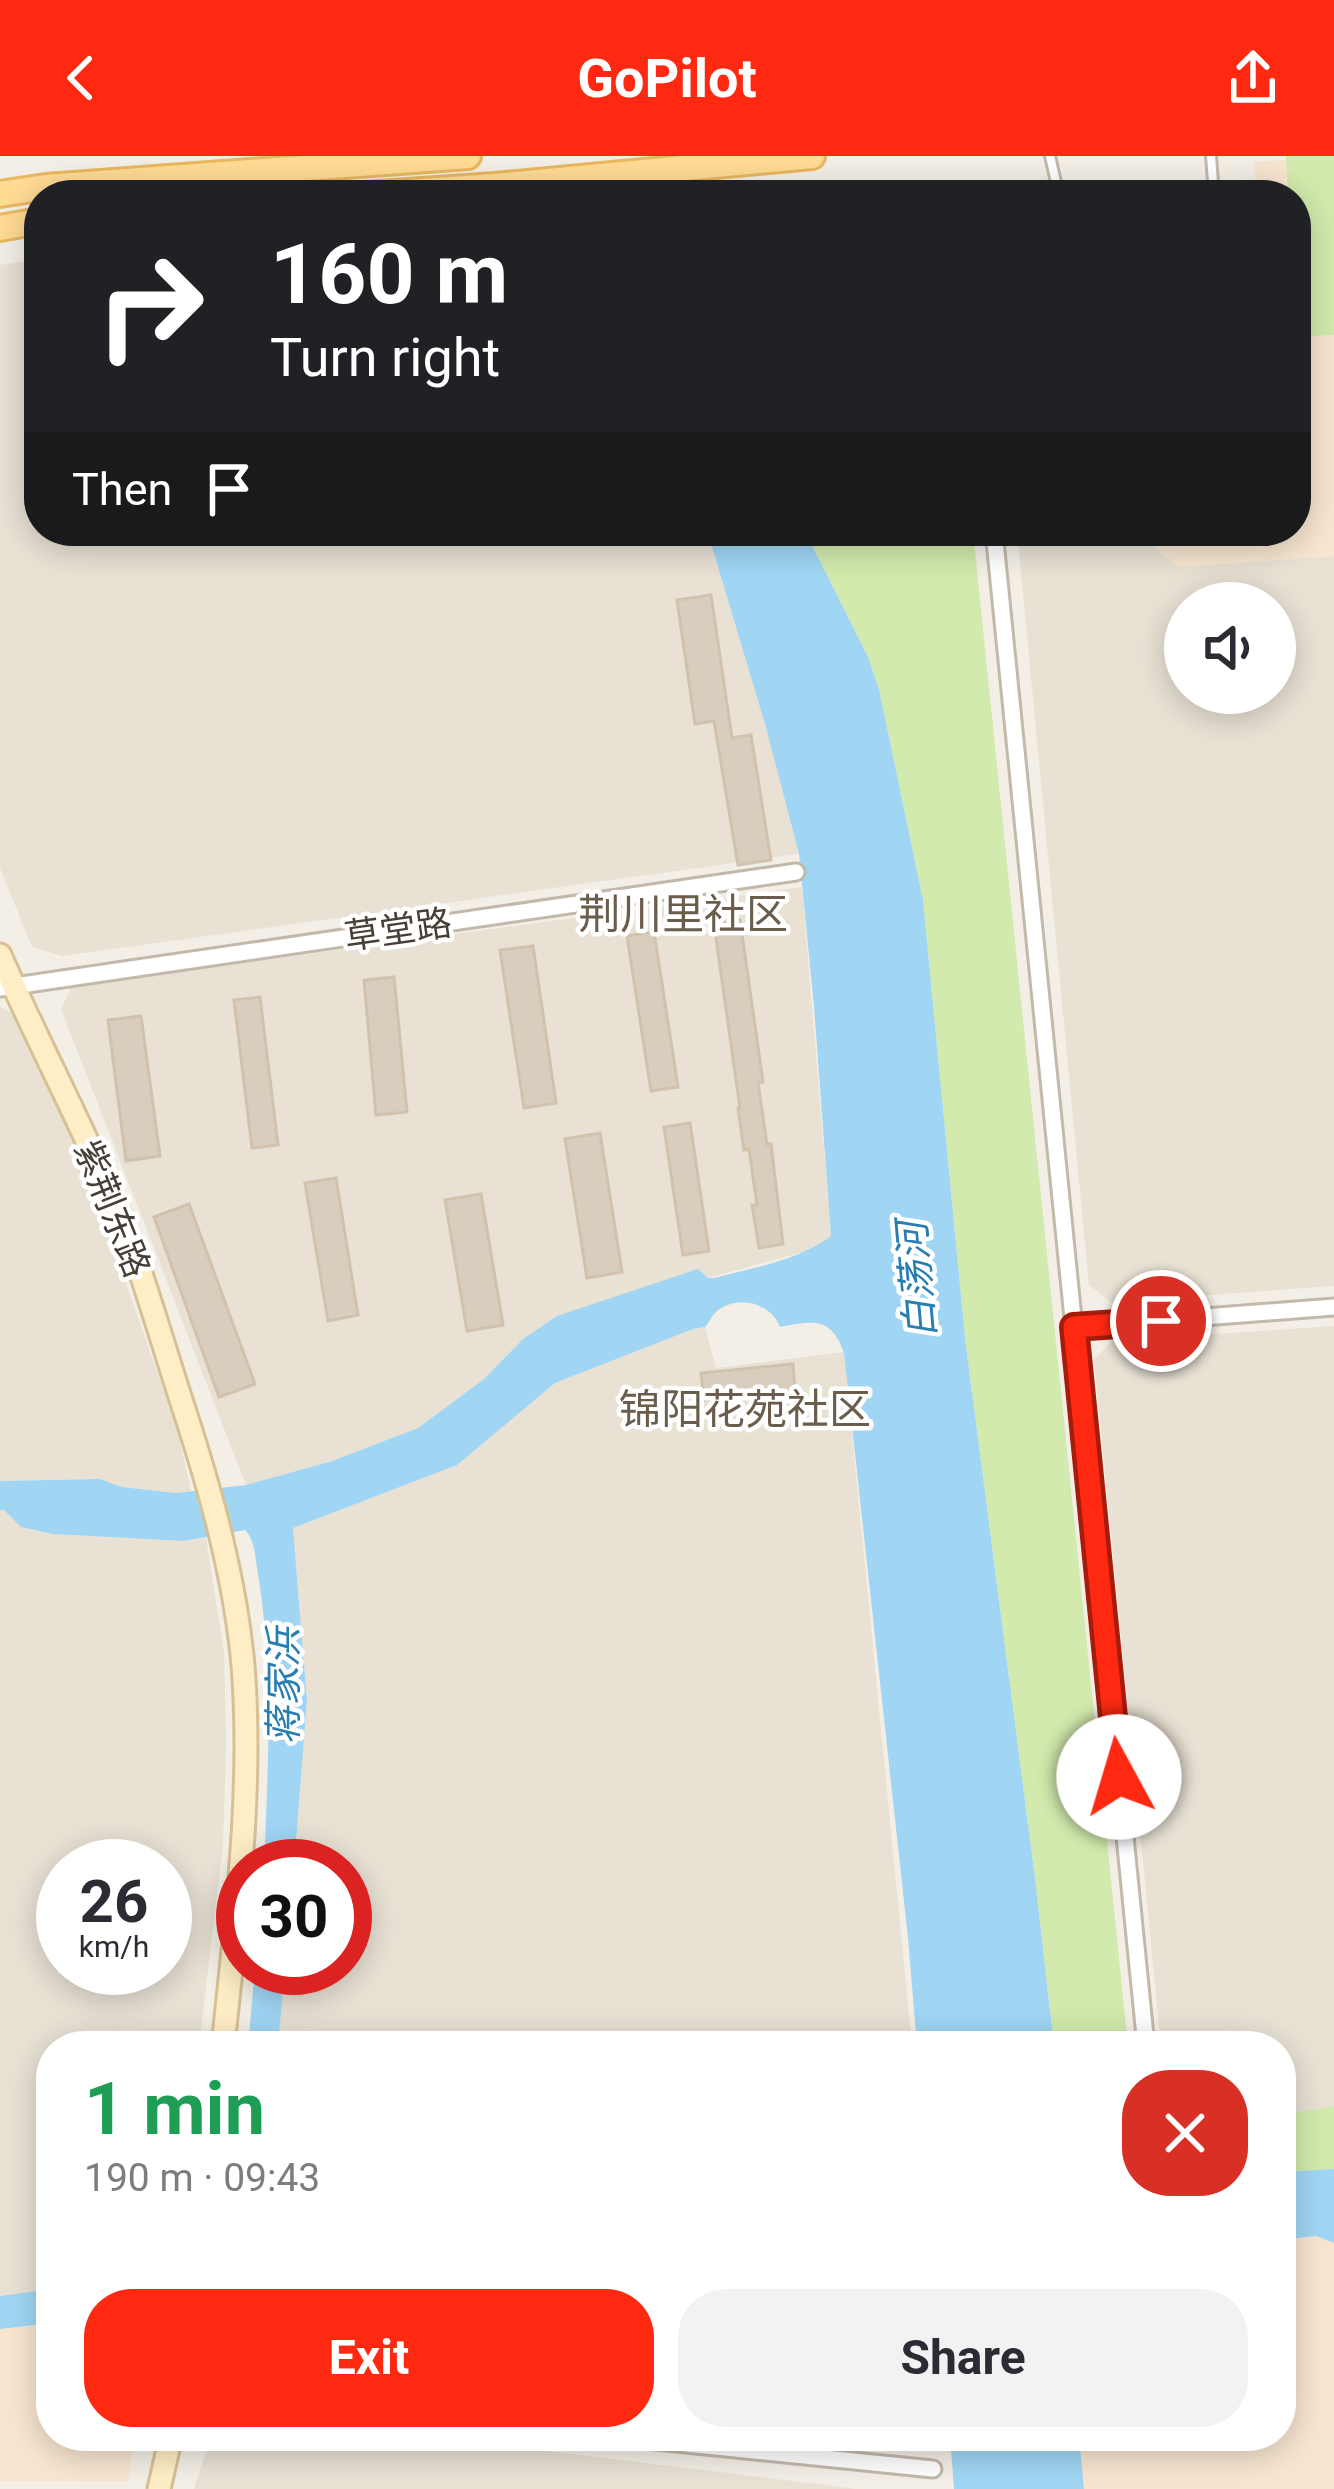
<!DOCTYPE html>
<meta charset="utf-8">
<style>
body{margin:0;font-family:Roboto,"Noto Sans SC",sans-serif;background:#f2f2f3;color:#2b2b33;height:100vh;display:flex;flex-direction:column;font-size:45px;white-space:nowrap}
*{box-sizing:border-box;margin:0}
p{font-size:39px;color:#7c7c81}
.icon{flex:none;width:66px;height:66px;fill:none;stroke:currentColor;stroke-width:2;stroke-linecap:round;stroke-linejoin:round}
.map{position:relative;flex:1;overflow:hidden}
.details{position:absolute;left:36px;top:1875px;width:1260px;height:420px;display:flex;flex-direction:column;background:#fff;border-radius:48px;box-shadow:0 6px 30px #0003}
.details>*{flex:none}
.hud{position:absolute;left:24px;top:24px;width:1287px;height:366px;border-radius:48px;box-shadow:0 6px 30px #0003;background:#202124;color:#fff;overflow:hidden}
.fabs{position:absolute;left:1164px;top:426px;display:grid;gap:24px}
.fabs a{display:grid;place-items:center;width:132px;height:132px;border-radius:50%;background:#fff;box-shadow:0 6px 30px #0003;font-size:60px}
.speed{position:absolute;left:36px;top:1683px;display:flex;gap:24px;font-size:60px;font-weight:700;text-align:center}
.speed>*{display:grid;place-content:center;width:156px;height:156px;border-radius:50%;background:#fff;box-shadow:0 6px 30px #0003;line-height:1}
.speed small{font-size:30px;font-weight:400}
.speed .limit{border:18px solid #d22;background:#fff;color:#111}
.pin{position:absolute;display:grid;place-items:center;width:102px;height:102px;color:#fff;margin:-51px;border:6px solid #fff;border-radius:50%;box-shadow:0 3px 12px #0007}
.me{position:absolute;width:132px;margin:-66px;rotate:354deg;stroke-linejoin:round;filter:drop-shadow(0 0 9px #0008)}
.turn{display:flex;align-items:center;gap:42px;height:252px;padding:0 48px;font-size:54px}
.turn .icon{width:156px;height:156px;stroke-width:2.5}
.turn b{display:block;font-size:84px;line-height:102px}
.then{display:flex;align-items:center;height:114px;padding:0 48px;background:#0003;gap:24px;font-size:45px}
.round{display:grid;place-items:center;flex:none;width:126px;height:126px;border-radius:48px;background:#f2f2f3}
.overview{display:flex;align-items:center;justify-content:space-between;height:204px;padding:0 48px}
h1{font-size:72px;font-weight:700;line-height:90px;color:#1e9e55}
.button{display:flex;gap:24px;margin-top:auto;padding:24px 48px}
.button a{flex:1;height:138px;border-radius:48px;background:#ff2912;color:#fff;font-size:48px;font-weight:700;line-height:138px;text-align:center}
.button a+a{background:#f2f2f3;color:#2b2b33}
header{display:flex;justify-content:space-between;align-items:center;height:156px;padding:0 48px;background:#ff2912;color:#fff;font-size:54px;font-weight:700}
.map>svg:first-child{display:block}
.residential{fill:#e8e1d4;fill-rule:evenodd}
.commercial{fill:#f7e5d0}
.green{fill:#d2eaad}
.water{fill:#a0d6f4}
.pier{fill:#f4efe6}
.building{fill:#d9cdbe;stroke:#d1c2ae;stroke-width:3}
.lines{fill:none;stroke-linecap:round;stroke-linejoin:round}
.lane-casing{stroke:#c3b9ab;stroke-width:14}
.street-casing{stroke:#c3b9ab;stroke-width:21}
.secondary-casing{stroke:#d6c194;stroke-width:27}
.primary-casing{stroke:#e9b85f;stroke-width:30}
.lane{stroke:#fff;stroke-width:8}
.street{stroke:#fff;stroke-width:15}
.secondary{stroke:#ffeec5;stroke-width:21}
.primary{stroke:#ffdb94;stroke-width:24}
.route-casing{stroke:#a61b0c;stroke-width:30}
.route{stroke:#ff2912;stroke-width:21}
.labels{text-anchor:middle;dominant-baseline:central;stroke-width:9;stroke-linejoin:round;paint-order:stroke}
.street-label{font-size:36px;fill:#473f35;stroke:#fff}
.water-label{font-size:39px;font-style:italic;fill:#287db1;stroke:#fff}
.quarter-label{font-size:42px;fill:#6b5d4c;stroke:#fff}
</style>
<header><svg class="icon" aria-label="back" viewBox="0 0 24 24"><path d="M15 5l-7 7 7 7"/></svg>GoPilot<svg class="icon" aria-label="share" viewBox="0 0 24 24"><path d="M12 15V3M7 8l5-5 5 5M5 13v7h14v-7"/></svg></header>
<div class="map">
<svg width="1334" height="2333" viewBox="0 0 1334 2333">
<rect width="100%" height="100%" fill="#f4efe6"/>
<g class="residential">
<path d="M39 103V375H702L712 391 765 568 799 698 62 800 32 791 0 712V109Z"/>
<path d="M1017 375H1147L1148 385 1178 411 1334 400V1130L1111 1146 1089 1129ZM1185 447H1275V537H1185Z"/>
<path d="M802 731 831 1080 814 1093 708 1122 523 1183 484 1223 418 1272 332 1305 246 1329 61 853 72 830Z"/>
<path d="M0 851 18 859 88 1020 176 1269 191 1335 176 1337 122 1331 100 1323 0 1325Z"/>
<path d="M1334 1170V1950L1281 1959V1890H1161L1094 1203 1113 1185Z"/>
<path d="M705 1171 716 1212 844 1196 912 1890H278L285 1812H345V1710H294L307 1545 293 1372 457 1309 555 1227 693 1173Z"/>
<path d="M4 1353 53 1378 184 1385 206 1382 224 1495 226 1586 223 1688 199 1890H51V2133L0 2140V1354ZM63 1710H165V1812H63Z"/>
<path d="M211 2280H426L857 2333H194Z"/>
</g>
<g class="commercial">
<path d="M1286 4 1288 39H1257L1254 6Z"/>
<path d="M1296 178 1297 181 1334 179V400L1178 411 1148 385 1147 375H1296Z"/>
<path d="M1316 2080 1334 2087V2333H1084L1079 2280H1281V2084Z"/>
<path d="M51 2167V2280H134L128 2325H0V2173Z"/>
</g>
<g class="green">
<path d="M1286 0H1334V179L1296 181V39H1288Z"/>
<path d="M805 375H973L1128 1890H1054L1035 1722 965 1182 923 744 879 533 868 501Z"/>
<path d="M1334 1950V2013L1281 2016V1959Z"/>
</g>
<g class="water">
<path d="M702 375H805L868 501 879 533 923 744 965 1182 1035 1722 1054 1890H917L908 1782 844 1197C831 1160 813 1165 780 1171 771 1148 741 1138 718 1154 713 1158 710 1165 705 1171L693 1173 555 1227 457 1309 293 1372 307 1545 294 1710H264C268 1612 274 1515 258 1418 255 1403 256 1386 245 1374L184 1385 53 1378 21 1371 4 1354H0V1325L100 1323 122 1331 176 1337 246 1329 332 1305 418 1272 484 1223 523 1183 557 1160 698 1113 708 1122H714C753 1112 799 1104 831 1080L814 850 799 698 765 568 712 391Z"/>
<path d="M255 1812H285L278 1890H248Z"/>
<path d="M1334 2013V2087L1316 2080 1281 2084V2016Z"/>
<path d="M51 2133V2167L0 2173V2140Z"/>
<path d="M950 2280H1079L1084 2333H954Z"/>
</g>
<path class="pier" d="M544 0H802V39H545Z"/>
<g class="building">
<path d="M711 439 732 582 751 579 771 704 738 709 714 565 695 568 677 444Z"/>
<path d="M740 764 763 926 758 927 767 988H771L783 1088 759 1092 752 1049H757L749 993 744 994 738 952H740L714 768Z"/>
<path d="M654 776 678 931 651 935 627 780Z"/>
<path d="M533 790 556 947 524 952 500 794Z"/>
<path d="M394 821 407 956 376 959 364 824Z"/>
<path d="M260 841 278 989 252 992 234 844Z"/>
<path d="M141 860 160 1000 126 1005 108 864Z"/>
<path d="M690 967 709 1095 683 1099 664 971Z"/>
<path d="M600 977 622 1116 587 1122 565 983Z"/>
<path d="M336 1022 358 1159 328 1165 305 1027Z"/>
<path d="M481 1038 503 1169 467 1175 445 1044Z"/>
<path d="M189 1048 255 1228 219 1241 154 1061Z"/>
<path d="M793 1208 795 1235 704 1244 701 1217Z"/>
</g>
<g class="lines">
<g class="lane-casing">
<g id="lane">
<path d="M1050 0 1059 39"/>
<path d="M1211 0 1214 39"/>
</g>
</g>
<g class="street-casing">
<g id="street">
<path d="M994 375 1146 1890"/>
<path d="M0 832 796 716"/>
<path d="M1074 1171 1334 1151"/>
<path d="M607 2280 933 2313"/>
</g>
</g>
<g class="secondary-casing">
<g id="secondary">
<path d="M0 799C43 899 97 995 134 1097 152 1149 167 1201 184 1253 211 1336 235 1422 243 1509 253 1636 236 1764 223 1890"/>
<path d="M159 2333 171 2280"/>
</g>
</g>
<g class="primary-casing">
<g id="primary">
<path d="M0 38 46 31 468 0"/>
<path d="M364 39 495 30 812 0"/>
<path d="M0 72 39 65"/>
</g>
</g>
<use href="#lane" class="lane"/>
<use href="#street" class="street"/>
<use href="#secondary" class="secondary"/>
<use href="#primary" class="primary"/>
</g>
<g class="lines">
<g class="route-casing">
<path id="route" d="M1119 1621 1074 1171 1161 1165"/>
</g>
<use href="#route" class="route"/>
</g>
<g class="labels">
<g class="street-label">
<text transform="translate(398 774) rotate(-8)">草堂路</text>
<text transform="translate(112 1053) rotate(68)">紫荆东路</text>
</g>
<g class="water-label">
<text transform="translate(917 1124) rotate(-95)">白荡河</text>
<text transform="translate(284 1530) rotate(-90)">蒋家浜</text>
</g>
<g class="quarter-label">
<text x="683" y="758">荆川里社区</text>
<text x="745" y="1253">锦阳花苑社区</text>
</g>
</g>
</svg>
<div class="fabs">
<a><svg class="icon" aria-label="sound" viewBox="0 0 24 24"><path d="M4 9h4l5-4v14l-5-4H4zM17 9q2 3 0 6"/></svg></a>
</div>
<div class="speed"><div>26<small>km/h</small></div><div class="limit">30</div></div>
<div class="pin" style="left:1161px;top:1165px;background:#d93025"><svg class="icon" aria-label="arrive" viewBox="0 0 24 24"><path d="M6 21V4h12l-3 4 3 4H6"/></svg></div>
<svg class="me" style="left:1119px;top:1621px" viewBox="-20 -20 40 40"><circle r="19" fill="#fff"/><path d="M0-13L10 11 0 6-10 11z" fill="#ff2912"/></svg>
<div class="hud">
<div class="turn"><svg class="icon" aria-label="right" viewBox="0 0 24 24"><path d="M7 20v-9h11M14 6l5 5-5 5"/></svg><div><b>160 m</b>Turn right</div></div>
<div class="then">Then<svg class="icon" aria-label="arrive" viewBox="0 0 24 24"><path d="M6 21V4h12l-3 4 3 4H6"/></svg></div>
</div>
<section class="details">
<div class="overview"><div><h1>1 min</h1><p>190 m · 09:43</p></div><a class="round" style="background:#d93025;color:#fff"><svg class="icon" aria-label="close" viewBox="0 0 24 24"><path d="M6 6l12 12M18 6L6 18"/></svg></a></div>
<div class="button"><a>Exit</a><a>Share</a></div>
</section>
</div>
